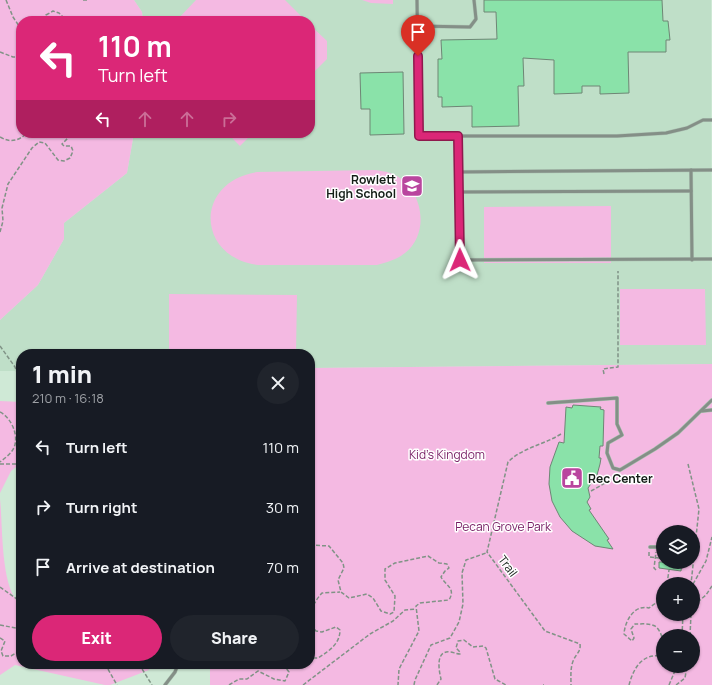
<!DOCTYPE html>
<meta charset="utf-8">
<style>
body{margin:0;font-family:Manrope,sans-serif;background:#20242c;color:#f1f3f6;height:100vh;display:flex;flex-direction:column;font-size:15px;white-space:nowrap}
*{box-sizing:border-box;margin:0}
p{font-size:13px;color:#9ea1a6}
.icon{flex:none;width:22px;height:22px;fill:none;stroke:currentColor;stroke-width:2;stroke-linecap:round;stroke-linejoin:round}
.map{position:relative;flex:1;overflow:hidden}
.panel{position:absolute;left:16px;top:349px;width:299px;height:320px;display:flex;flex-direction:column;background:#171b24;border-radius:16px;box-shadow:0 1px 3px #0004}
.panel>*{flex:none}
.hud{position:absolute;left:16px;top:16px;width:299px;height:122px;border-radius:16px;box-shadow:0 1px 3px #0004;background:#db2777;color:#fff;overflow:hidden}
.fabs{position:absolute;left:656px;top:525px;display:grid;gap:8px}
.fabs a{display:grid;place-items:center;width:44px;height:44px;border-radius:50%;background:#171b24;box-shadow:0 1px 3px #0004;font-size:20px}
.pin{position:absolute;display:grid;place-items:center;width:34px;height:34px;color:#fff;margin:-41px -17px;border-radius:50% 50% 50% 0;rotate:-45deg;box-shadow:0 0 4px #0007}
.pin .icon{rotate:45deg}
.me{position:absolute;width:44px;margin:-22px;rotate:359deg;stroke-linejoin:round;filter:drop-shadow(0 0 3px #0008)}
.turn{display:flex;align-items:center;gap:14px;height:84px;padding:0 16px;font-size:18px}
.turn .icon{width:52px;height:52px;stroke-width:2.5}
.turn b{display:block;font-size:28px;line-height:34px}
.lanes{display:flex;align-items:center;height:38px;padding:0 16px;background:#0003;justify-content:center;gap:20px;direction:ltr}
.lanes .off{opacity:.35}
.round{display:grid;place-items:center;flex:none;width:42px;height:42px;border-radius:21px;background:#20242c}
.headline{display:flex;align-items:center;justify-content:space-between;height:68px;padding:0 16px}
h1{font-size:24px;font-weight:800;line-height:30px}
.cta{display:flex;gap:8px;margin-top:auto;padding:8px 16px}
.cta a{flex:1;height:46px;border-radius:24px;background:#db2777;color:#fff;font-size:16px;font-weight:800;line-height:46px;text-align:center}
.cta a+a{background:#20242c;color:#f1f3f6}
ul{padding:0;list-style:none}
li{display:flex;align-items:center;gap:12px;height:60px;padding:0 16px}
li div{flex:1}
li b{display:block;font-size:15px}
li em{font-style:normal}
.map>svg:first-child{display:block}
.built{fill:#bfdfc8}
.green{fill:#f4b9e2;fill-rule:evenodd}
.building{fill:#8ae2a9;stroke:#6e8675}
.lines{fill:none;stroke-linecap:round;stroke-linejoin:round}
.service-casing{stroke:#adc4b4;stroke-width:4}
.path{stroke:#809386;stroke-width:1.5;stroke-dasharray:4 2;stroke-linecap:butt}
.service{stroke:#848f87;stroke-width:3}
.route-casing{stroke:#8e194d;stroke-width:10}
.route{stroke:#db2777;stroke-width:7}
.labels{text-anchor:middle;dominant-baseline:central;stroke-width:3;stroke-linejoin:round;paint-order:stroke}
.poi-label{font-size:12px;font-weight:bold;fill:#141d17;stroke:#fff;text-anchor:end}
.park-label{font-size:12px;fill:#761c63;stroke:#fff}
.street-label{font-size:12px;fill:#141d17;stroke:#fff}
</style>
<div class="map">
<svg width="712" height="685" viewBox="0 0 712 685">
<rect width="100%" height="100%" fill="#cfe9d6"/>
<path class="built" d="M134 0H711L712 364 310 368V354H21V371H0V320L38 285 64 239V223L127 173 134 133H310V21H143L142 12Z"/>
<g class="green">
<path d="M0 0H134L142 12 143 21H21V133H134L127 173 64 223V239L38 285 0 320Z"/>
<path d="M196 0H285L306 21H176Z"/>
<path d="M362 0H393V4L371 3Z"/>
<path d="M310 25 327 41V59L310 76Z"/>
<path d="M227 133H253L240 146Z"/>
<path d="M375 170C380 171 385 171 390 173 422 184 432 232 405 253 396 260 387 262 377 265H258C196 257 194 182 257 172Z"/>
<path d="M611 206V263H484V207Z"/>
<path d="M620 289H705L706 345H620Z"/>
<path d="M169 294 297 295 296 352 169 351Z"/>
<path d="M712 364V685H210V664H310V368ZM663 532H693V562H663ZM663 584H693V614H663ZM663 636H693V666H663Z"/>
<path d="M0 401 21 402V463L11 471 0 493Z"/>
<path d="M0 499C3 525 0 590 21 605V664H148L149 670 110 685H105L15 665 0 675Z"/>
</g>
<g class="building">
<path d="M484 0H662L663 21H668L670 40H666V52H628L629 93 600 94V86H582V93L554 94V60L523 58 524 86H518L519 126 472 127V106L442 107V97H438V59H442L441 40 497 39 496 12H484Z"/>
<path d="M403 72 404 134 370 135V109H361L360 73Z"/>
<path d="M573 405 601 407 600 409 604 410 603 446H600L599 458H601L600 464 597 475 588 488 590 497 587 502 591 509 589 510 609 539 607 540 613 549 595 546 572 531 560 517 552 501 549 484 550 467 559 442 564 443 566 407 572 408Z"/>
<path d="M659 562H682L681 571 659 568Z"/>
</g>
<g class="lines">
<g class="service-casing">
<g id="service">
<path d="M417 0 419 136H617L666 133 687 128 703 120H712"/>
<path d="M417 26 470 27 476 19 474 0"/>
<path d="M458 136 460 260 712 259"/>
<path d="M691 170 692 260"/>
<path d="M458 172 712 170"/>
<path d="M459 192 691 191"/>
<path d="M548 403 617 398V424L622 435 608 443 607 453 613 468 620 470 655 449 678 433 712 400"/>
<path d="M702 411 712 410"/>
<path d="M650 547H661"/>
<path d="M165 685 175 672 178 664"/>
</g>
</g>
<g class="path">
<path d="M6 0 13 17 21 29"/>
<path d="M83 0H88"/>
<path d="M47 21 46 15 53 11 59 13 67 21"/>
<path d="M0 52 13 57H21"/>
<path d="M0 137C10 143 19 141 27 133"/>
<path d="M0 232 3 221 2 208 8 184 32 148 39 142 45 143 58 160 64 161 70 158 73 151 71 146H64L62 144 73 133"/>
<path d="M0 346 15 367 21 383"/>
<path d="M604 374 603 369 618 367V271"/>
<path d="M0 412C12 418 21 439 12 451 9 455 4 459 0 462"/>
<path d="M561 434C543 445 522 448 508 462L487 552 545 631 580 644C581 651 577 653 574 659 570 667 571 676 571 685"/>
<path d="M0 464H21"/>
<path d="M688 464 699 509 691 584"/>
<path d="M591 491 614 478"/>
<path d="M310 545 329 546 343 563 344 568 338 580 341 592 349 598 367 594 373 598 381 611 390 614 394 612 395 596 385 580V569L395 563 428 556 439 563 447 564 449 568 445 571 441 577C446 586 456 588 449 600L420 603 416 606 419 631 399 669 398 685"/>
<path d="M649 552V557L660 558"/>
<path d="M656 570 654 568 656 552"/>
<path d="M667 584 669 570"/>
<path d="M693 584 706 561 712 537"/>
<path d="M0 587 21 602"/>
<path d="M693 606 706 595 712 586"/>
<path d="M0 625 21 629"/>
<path d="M682 636 683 614"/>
<path d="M690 636 691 614"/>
<path d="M0 638 5 641 1 651 3 656H11L21 650"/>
<path d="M310 653 313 658H318C329 651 340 644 340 630L336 627 322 632 316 631C305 619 312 604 322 593L340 592"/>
<path d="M63 664 72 667 85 664"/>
<path d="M105 664 117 685"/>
<path d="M139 664 152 685"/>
<path d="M229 685 239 679H247L258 671 274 679 285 681 289 672 283 664"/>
<path d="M303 685 370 634 393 621 405 610 416 609"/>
<path d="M414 685 415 680 431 645 450 638 459 622 463 604 462 573 466 560 486 553"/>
<path d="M437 685 441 679C439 671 435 650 450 652 453 652 456 654 460 654V652L456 648 458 641 464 640 473 647 483 646 486 648 495 679 506 685"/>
<path d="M543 685H544"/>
<path d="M629 685C633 670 641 654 659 656 666 648 663 632 655 626 649 623 641 624 635 624L631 629 634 638 632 641 624 634C625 620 635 604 649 608L657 602 660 592 663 588"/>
<path d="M669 685 677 666"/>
<path d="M676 685 685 678 687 666"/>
</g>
<use href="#service" class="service"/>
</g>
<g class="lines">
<g class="route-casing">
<path id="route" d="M418 56 419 136H458L460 260"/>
</g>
<use href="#route" class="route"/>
</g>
<defs>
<g id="school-square" transform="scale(1.15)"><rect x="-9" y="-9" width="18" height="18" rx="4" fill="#b9459e" stroke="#fff"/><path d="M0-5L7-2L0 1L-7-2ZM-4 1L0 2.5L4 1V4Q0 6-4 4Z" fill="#fff"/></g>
<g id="civic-square" transform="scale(1.15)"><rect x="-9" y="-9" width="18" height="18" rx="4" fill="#b9459e" stroke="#fff"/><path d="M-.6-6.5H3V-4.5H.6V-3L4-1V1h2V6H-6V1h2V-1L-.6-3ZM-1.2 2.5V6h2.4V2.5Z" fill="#fff"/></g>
</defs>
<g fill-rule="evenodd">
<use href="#school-square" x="412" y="186"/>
<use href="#civic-square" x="572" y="478"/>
</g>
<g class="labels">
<g class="poi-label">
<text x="396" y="179">Rowlett<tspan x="396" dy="14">High School</tspan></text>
<text x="588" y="478" text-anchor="start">Rec Center</text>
</g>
<g class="park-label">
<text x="447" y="454">Kid's Kingdom</text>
<text x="503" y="526">Pecan Grove Park</text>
</g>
<g class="street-label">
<text transform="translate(508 566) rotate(53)">Trail</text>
</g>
</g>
</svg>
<div class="fabs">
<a><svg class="icon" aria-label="layers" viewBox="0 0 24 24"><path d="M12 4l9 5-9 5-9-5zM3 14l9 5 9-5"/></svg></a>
<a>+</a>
<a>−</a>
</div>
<div class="pin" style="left:418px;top:56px;background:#d93025"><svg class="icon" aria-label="arrive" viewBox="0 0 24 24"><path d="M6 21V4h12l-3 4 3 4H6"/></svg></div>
<svg class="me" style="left:460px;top:260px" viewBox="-20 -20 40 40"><path d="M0-17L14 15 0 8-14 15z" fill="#db2777" stroke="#fff" stroke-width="4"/></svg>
<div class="hud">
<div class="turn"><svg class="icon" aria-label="left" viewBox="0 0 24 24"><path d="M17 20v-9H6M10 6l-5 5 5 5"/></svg><div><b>110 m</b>Turn left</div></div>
<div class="lanes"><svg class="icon" aria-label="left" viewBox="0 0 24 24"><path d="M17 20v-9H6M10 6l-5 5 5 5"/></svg><svg class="icon off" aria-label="ahead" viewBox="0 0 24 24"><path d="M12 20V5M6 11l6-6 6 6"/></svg><svg class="icon off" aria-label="ahead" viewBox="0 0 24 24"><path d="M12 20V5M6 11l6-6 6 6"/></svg><svg class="icon off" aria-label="right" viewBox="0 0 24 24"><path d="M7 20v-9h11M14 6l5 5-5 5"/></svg></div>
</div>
<section class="panel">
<div class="headline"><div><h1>1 min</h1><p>210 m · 16:18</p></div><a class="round"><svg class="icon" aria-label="close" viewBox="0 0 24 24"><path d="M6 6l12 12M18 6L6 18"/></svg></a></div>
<ul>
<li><svg class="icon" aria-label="left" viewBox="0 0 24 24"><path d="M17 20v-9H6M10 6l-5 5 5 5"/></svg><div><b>Turn left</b></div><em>110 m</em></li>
<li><svg class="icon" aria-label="right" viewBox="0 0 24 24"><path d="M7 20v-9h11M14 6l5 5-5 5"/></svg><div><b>Turn right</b></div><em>30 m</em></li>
<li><svg class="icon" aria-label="arrive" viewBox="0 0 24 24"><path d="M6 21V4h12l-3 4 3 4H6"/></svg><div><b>Arrive at destination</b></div><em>70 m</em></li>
</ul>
<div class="cta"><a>Exit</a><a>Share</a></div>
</section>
</div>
